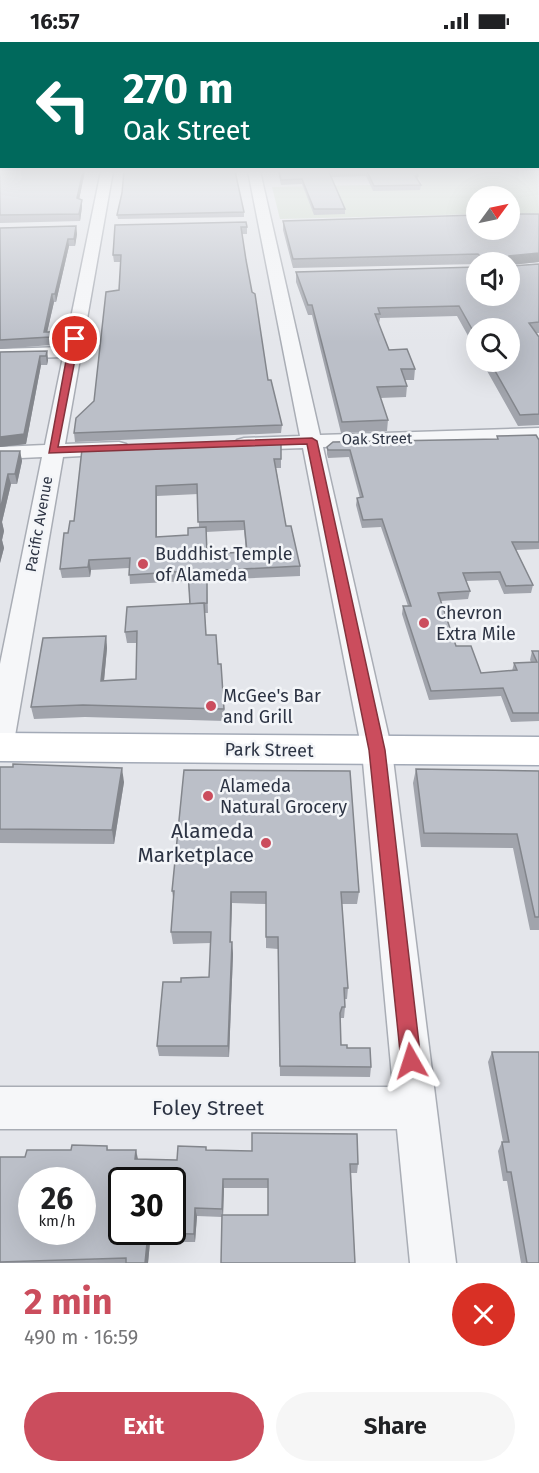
<!DOCTYPE html>
<meta charset="utf-8">
<style>
body{margin:0;font-family:"Fira Sans",sans-serif;background:#f6f6f6;color:#202124;height:100vh;display:flex;flex-direction:column;font-size:22px;white-space:nowrap}
*{box-sizing:border-box;margin:0}
p{font-size:20px;color:#757577}
.icon{flex:none;width:33px;height:33px;fill:none;stroke:currentColor;stroke-width:2;stroke-linecap:round;stroke-linejoin:round}
.map{position:relative;height:1221px;overflow:hidden}
.side{display:flex;flex-direction:column;background:#fff;flex:1}
.side>*{flex:none}
.guide{position:absolute;left:0px;top:0px;width:540px;height:126px;box-shadow:0 6px 24px #0002;background:#00695c;color:#fff;overflow:hidden}
.needle{width:39px;rotate:57deg}
.fabs{position:absolute;left:466px;top:144px;display:grid;gap:12px}
.fabs a{display:grid;place-items:center;width:54px;height:54px;border-radius:50%;background:#fff;box-shadow:0 6px 24px #0002;font-size:30px}
.speed{position:absolute;left:18px;top:1125px;display:flex;gap:12px;font-size:30px;font-weight:700;text-align:center}
.speed>*{display:grid;place-content:center;width:78px;height:78px;border-radius:50%;background:#fff;box-shadow:0 6px 24px #0002;line-height:1}
.speed small{font-size:15px;font-weight:400}
.speed .limit{border:3px solid #111;border-radius:9px;background:#fff;color:#111}
.pin{position:absolute;display:grid;place-items:center;width:51px;height:51px;color:#fff;margin:-26px;border:3px solid #fff;border-radius:50%;box-shadow:0 2px 6px #0007}
.me{position:absolute;width:66px;margin:-33px;rotate:354deg;stroke-linejoin:round;filter:drop-shadow(0 0 4px #0008)}
.turn{display:flex;align-items:center;gap:21px;height:126px;padding:0 24px;font-size:27px}
.turn .icon{width:78px;height:78px;stroke-width:2.5}
.turn b{display:block;font-size:42px;line-height:51px}
.round{display:grid;place-items:center;flex:none;width:63px;height:63px;border-radius:32px;background:#f6f6f6}
.head{display:flex;align-items:center;justify-content:space-between;height:102px;padding:0 24px}
h1{font-size:36px;font-weight:700;line-height:45px;color:#cb4d5d}
.primary-button{display:flex;gap:12px;margin-top:auto;padding:12px 24px}
.primary-button a{flex:1;height:69px;border-radius:36px;background:#cb4d5d;color:#fff;font-size:24px;font-weight:700;line-height:69px;text-align:center}
.primary-button a+a{background:#f6f6f6;color:#202124}
.status{display:flex;justify-content:space-between;align-items:center;height:42px;padding:0 30px;background:#fff;direction:ltr}
.status svg{height:16px;fill:currentColor}
.map>svg:first-child{display:block}
.green{fill:#c8d5c5}
.lines{fill:none;stroke-linecap:round;stroke-linejoin:round}
.minor-casing{stroke:#a9adb5;stroke-width:3}
.major-casing{stroke:#a3aab7;stroke-width:3}
.minor{fill:#f6f7f9;fill-rule:evenodd}
.major{fill:#fff;fill-rule:evenodd}
.wall{fill:#a1a4ac;fill-rule:evenodd}
.shaded-wall{fill:#83868c}
.building{fill:#bbbfc8;stroke:#83868c;stroke-width:1.5;fill-rule:evenodd}
.route{fill:#cb4d5d;stroke:#84323c;stroke-width:1.5}
.poi-dot{fill:#cb4d5d;stroke:#f3f5f8;stroke-width:2}
.labels{text-anchor:middle;dominant-baseline:central;stroke-width:5;stroke-linejoin:round;paint-order:stroke}
.far-street-label{font-size:15px;fill:#2c3343;stroke:#f3f5f8}
.poi-label{font-size:18px;fill:#2c3343;stroke:#f3f5f8;text-anchor:start}
.street-label{font-size:18px;fill:#2c3343;stroke:#f3f5f8}
.near-poi-label{font-size:21px;fill:#2c3343;stroke:#f3f5f8;text-anchor:end}
.near-street-label{font-size:21px;fill:#2c3343;stroke:#f3f5f8}
</style>
<div class="status"><b>16:57</b><svg viewBox="0 0 49 12"><path d="M0 12V9h3v3zM5 12V6h3v6zM10 12V3h3v9zM15 12V0h3v12zM26 1h20v11H26zM47 4h2v5h-2z"/></svg></div>
<div class="map">
<svg width="539" height="1221" viewBox="0 0 539 1221">
<rect width="100%" height="100%" fill="#e4e6eb"/>
<path class="green" d="M415 129H537L539 171 510 172V154H477V172L280 177 272 145 422 142Z"/>
<g class="lines">
<g class="minor-casing">
<g id="minor">
<path d="M101 129H113L65 402 119 400 126 402 129 406 126 410 119 412 63 415 15 694 10 702 0 705V622L42 415 0 417V405L45 403 63 315 0 317V307L65 305Z"/>
<path d="M248 129H260L320 393 539 386V398L323 405 392 709 456 1221H410L397 1087H0V1045H393L362 709 303 406 244 408 237 406 234 402 237 398 244 396 300 394Z"/>
</g>
</g>
<g class="major-casing">
<path id="major" d="M0 691 539 695V723L0 719Z"/>
</g>
<use href="#minor" class="minor"/>
<use href="#major" class="major"/>
</g>
<g class="wall">
<path d="M0 129H85L79 157 82 158V165L80 179 0 181Z"/>
<path d="M278 129H416L418 134V138L421 143 420 148 373 149 366 134 331 135 345 167V172L314 173 302 142 281 143Z"/>
<path d="M122 151 244 170V175L118 177 117 173Z"/>
<path d="M539 172V220L511 223 512 224 539 222V291H536L539 295V383L518 384 482 320H510L477 286V310L457 274 380 276 379 282 389 308 415 327 414 338H405L407 344 406 355 380 356 388 378 387 389 341 391 312 273H308L296 240V230L477 225 510 220H477V222L293 226 283 188V179Z"/>
<path d="M115 183 247 185V192H242L246 218 268 338 282 383 281 391 75 400 74 391 94 359 119 248 121 220H114L113 213Z"/>
<path d="M76 184 77 192 75 204H69L56 260H54L47 290H50L52 298 51 303 0 307V186Z"/>
<path d="M47 309 48 318 47 323H41L26 402 0 405V310Z"/>
<path d="M497 394 539 398V507L516 508 533 543 531 551 504 552 498 538 466 539 470 549 468 557 441 559 456 604 481 631 512 629 514 621 531 620 530 618 532 609H539V679L511 680 501 654 429 658 402 572 403 564H408L381 485 362 486 356 463 357 456H360L349 415 328 416 327 412V405L497 397Z"/>
<path d="M281 400V426H276L286 484 300 524V534L207 538 208 571H205L206 593 218 622H221L225 679 85 675 34 677 31 665 106 594 107 606 104 638 136 637 137 601H127L125 590 190 562 188 539 130 542 129 526 91 528 90 535 62 536 60 527 68 491 74 479 82 407ZM198 452 199 485 188 493 157 495V454ZM244 488 246 510 207 512 206 490Z"/>
<path d="M0 409H20L22 419 17 442H11L2 480 4 489 2 498 4 506 0 521Z"/>
<path d="M0 725 124 740 114 802 0 801Z"/>
<path d="M416 727 539 729V888H530L513 806 421 805 413 741Z"/>
<path d="M172 849 359 850 357 862H342L348 946 347 957H344L345 965 344 976H341L340 977 341 1003 347 1006 371 1025 370 1035 280 1034 278 907 266 906V862L232 861 231 900 233 912 229 1015 159 1014 157 1004 181 940 209 935 211 901 173 902 171 890 174 861Z"/>
<path d="M492 1010 539 1221H521L507 1139H503L498 1109 502 1100H503L488 1020Z"/>
<path d="M107 1104 108 1108 138 1117 177 1118 206 1108 358 1122 357 1131H351L355 1221 222 1175 197 1174 195 1200H150L148 1221H0V1115H25ZM224 1146H268V1173H223Z"/>
</g>
<g class="shaded-wall">
<path d="M83 129H85L78 163 77 156Z"/>
<path d="M82 158V165L80 179 79 172Z"/>
<path d="M76 184 77 192 75 204 74 197Z"/>
<path d="M68 197 69 204 56 260 55 252Z"/>
<path d="M539 211V220L510 223 509 214Z"/>
<path d="M52 252 54 260 46 295 44 290Z"/>
<path d="M47 309 48 318 47 323 46 314Z"/>
<path d="M40 314 41 323 26 402 0 405V395Z"/>
<path d="M20 409 22 419 17 442 15 432Z"/>
<path d="M8 432 11 442 2 480 4 489 2 498 4 506 0 521V469Z"/>
<path d="M156 444 157 454V504L156 495Z"/>
<path d="M89 518 91 528 90 535 88 525Z"/>
<path d="M106 594 107 606 103 650 101 639Z"/>
<path d="M122 726 124 740 114 802 112 788Z"/>
<path d="M231 850 232 861 230 912V900Z"/>
<path d="M232 900 233 912 229 1015 228 1004Z"/>
<path d="M136 1108 138 1117H135Z"/>
<path d="M223 1137 224 1146 223 1175 222 1167Z"/>
<path d="M195 1166 197 1174 195 1200 194 1192Z"/>
<path d="M148 1191 150 1200 148 1221H145Z"/>
</g>
<g class="building">
<path d="M0 129H83L77 156 82 158 79 172 0 173Z"/>
<path d="M124 129H235L244 170 117 173 122 151Z"/>
<path d="M279 129H347L329 130 345 167H314L302 137 281 138Z"/>
<path d="M367 129H416L418 134H415L421 143 374 144Z"/>
<path d="M510 172H539V211L509 214 512 224 539 222V280L529 281 539 295V372L520 373 490 320H510V286H477V296L459 264 378 266 380 272H375L389 308 407 307 415 327H401L407 344 377 345 388 378 342 380 312 263H308L296 230 477 225V254H510V220H479L481 215 478 212 293 217 283 179 477 173V188H510Z"/>
<path d="M246 180 247 185H241L246 218 252 250 255 252 268 338H271L282 383 74 391 76 376 94 359 106 250 119 248 121 213H113L115 183Z"/>
<path d="M76 184 74 197H68L55 252H52L44 290H50V295L0 298V186Z"/>
<path d="M47 309 46 314H40L24 392 0 395V310Z"/>
<path d="M536 393 539 398V500H512L533 543 506 544 500 530 463 531 470 549 438 551 456 604H471L481 631 517 628 514 621 537 620 532 609H539V671H513L503 646 431 649 403 564H411L382 477 363 478 357 456 363 455 350 408H328L327 405 333 400 498 397 497 394Z"/>
<path d="M281 400V417H274L286 484H291L300 524 207 529V561L190 562 188 529 129 533 130 516 89 518 88 525 60 527 64 491H68L70 479H74L82 407ZM197 442 198 480 244 479 247 510 207 512 206 485 188 486V493L156 495V444Z"/>
<path d="M0 409H20L15 432H8L0 469Z"/>
<path d="M204 561 206 593H216L218 622H221L224 667 83 663 31 665 43 596 106 594 101 639 136 637 137 589 125 590 127 565Z"/>
<path d="M13 722 122 726 112 788 0 787V725H13Z"/>
<path d="M416 727 539 729V875H535L517 792 424 791Z"/>
<path d="M184 728 350 729 359 850H341L348 946H344L345 965H342L340 971 341 1003H347V1006H370L371 1025 280 1024 278 895H266V850H231L230 900H232L228 1004H157L163 940H181V936L209 935 211 890H171L174 849H172Z"/>
<path d="M492 1010H539V1221H527L511 1130H507L502 1100H509Z"/>
<path d="M252 1091 357 1092 358 1122H350L355 1221H221L222 1173H268V1137H223L222 1167 195 1166 194 1192 148 1191 145 1221H126V1216L0 1220V1115H25L27 1108H71L72 1103 107 1104V1108H136L135 1117 177 1118 178 1104 206 1105V1108L252 1109ZM32 1138H82V1190H32ZM122 1138H172V1190H122Z"/>
</g>
<linearGradient id="sky" x2="0" y2="1"><stop stop-color="#8bb4dc"/><stop offset="0.43" stop-color="#f3f4f6"/><stop offset="1" stop-color="#f3f4f6" stop-opacity="0"/></linearGradient>
<rect width="539" height="300" fill="url(#sky)"/>
<path class="route" d="M75 294 79 297 58 405 312 396 317 399 385 708 421 1019 418 1026 411 1029 404 1026 401 1019 369 708 307 402 49 411 70 297Z"/>
<g class="poi-dot">
<circle cx="143" cy="522" r="6"/>
<circle cx="424" cy="581" r="6"/>
<circle cx="211" cy="664" r="6"/>
<circle cx="208" cy="754" r="6"/>
<circle cx="266" cy="801" r="6"/>
</g>
<g class="labels">
<g class="far-street-label">
<text transform="translate(377 397) rotate(-1)">Oak Street</text>
<text transform="translate(39 482) rotate(-80)">Pacific Avenue</text>
</g>
<g class="poi-label">
<text x="155" y="512">Buddhist Temple<tspan x="155" dy="21">of Alameda</tspan></text>
<text x="436" y="571">Chevron<tspan x="436" dy="21">Extra Mile</tspan></text>
<text x="223" y="654">McGee's Bar<tspan x="223" dy="21">and Grill</tspan></text>
<text x="220" y="744">Alameda<tspan x="220" dy="21">Natural Grocery</tspan></text>
</g>
<g class="street-label">
<text transform="translate(269 708) rotate(1)">Park Street</text>
</g>
<g class="near-poi-label">
<text x="254" y="789">Alameda<tspan x="254" dy="24">Marketplace</tspan></text>
</g>
<g class="near-street-label">
<text x="208" y="1066">Foley Street</text>
</g>
</g>
</svg>
<div class="fabs">
<a><svg class="needle" viewBox="-14 -14 28 28"><path d="M0-13l5 13h-10z" fill="#e53935"/><path d="M0 13l5-13h-10z" fill="#757577"/></svg></a>
<a><svg class="icon" aria-label="sound" viewBox="0 0 24 24"><path d="M4 9h4l5-4v14l-5-4H4zM17 9q2 3 0 6"/></svg></a>
<a><svg class="icon" aria-label="search" viewBox="0 0 24 24"><circle cx="10" cy="10" r="6"/><path d="M15 15l6 6"/></svg></a>
</div>
<div class="speed"><div>26<small>km/h</small></div><div class="limit">30</div></div>
<div class="pin" style="left:75px;top:297px;background:#d93025"><svg class="icon" aria-label="arrive" viewBox="0 0 24 24"><path d="M6 21V4h12l-3 4 3 4H6"/></svg></div>
<svg class="me" style="left:411px;top:1019px" viewBox="-20 -20 40 40"><path d="M0-17L14 15 0 8-14 15z" fill="#cb4d5d" stroke="#fff" stroke-width="4"/></svg>
<div class="guide">
<div class="turn"><svg class="icon" aria-label="left" viewBox="0 0 24 24"><path d="M17 20v-9H6M10 6l-5 5 5 5"/></svg><div><b>270 m</b>Oak Street</div></div>
</div>
</div>
<section class="side">
<div class="head"><div><h1>2 min</h1><p>490 m · 16:59</p></div><a class="round" style="background:#d93025;color:#fff"><svg class="icon" aria-label="close" viewBox="0 0 24 24"><path d="M6 6l12 12M18 6L6 18"/></svg></a></div>
<div class="primary-button"><a>Exit</a><a>Share</a></div>
</section>
